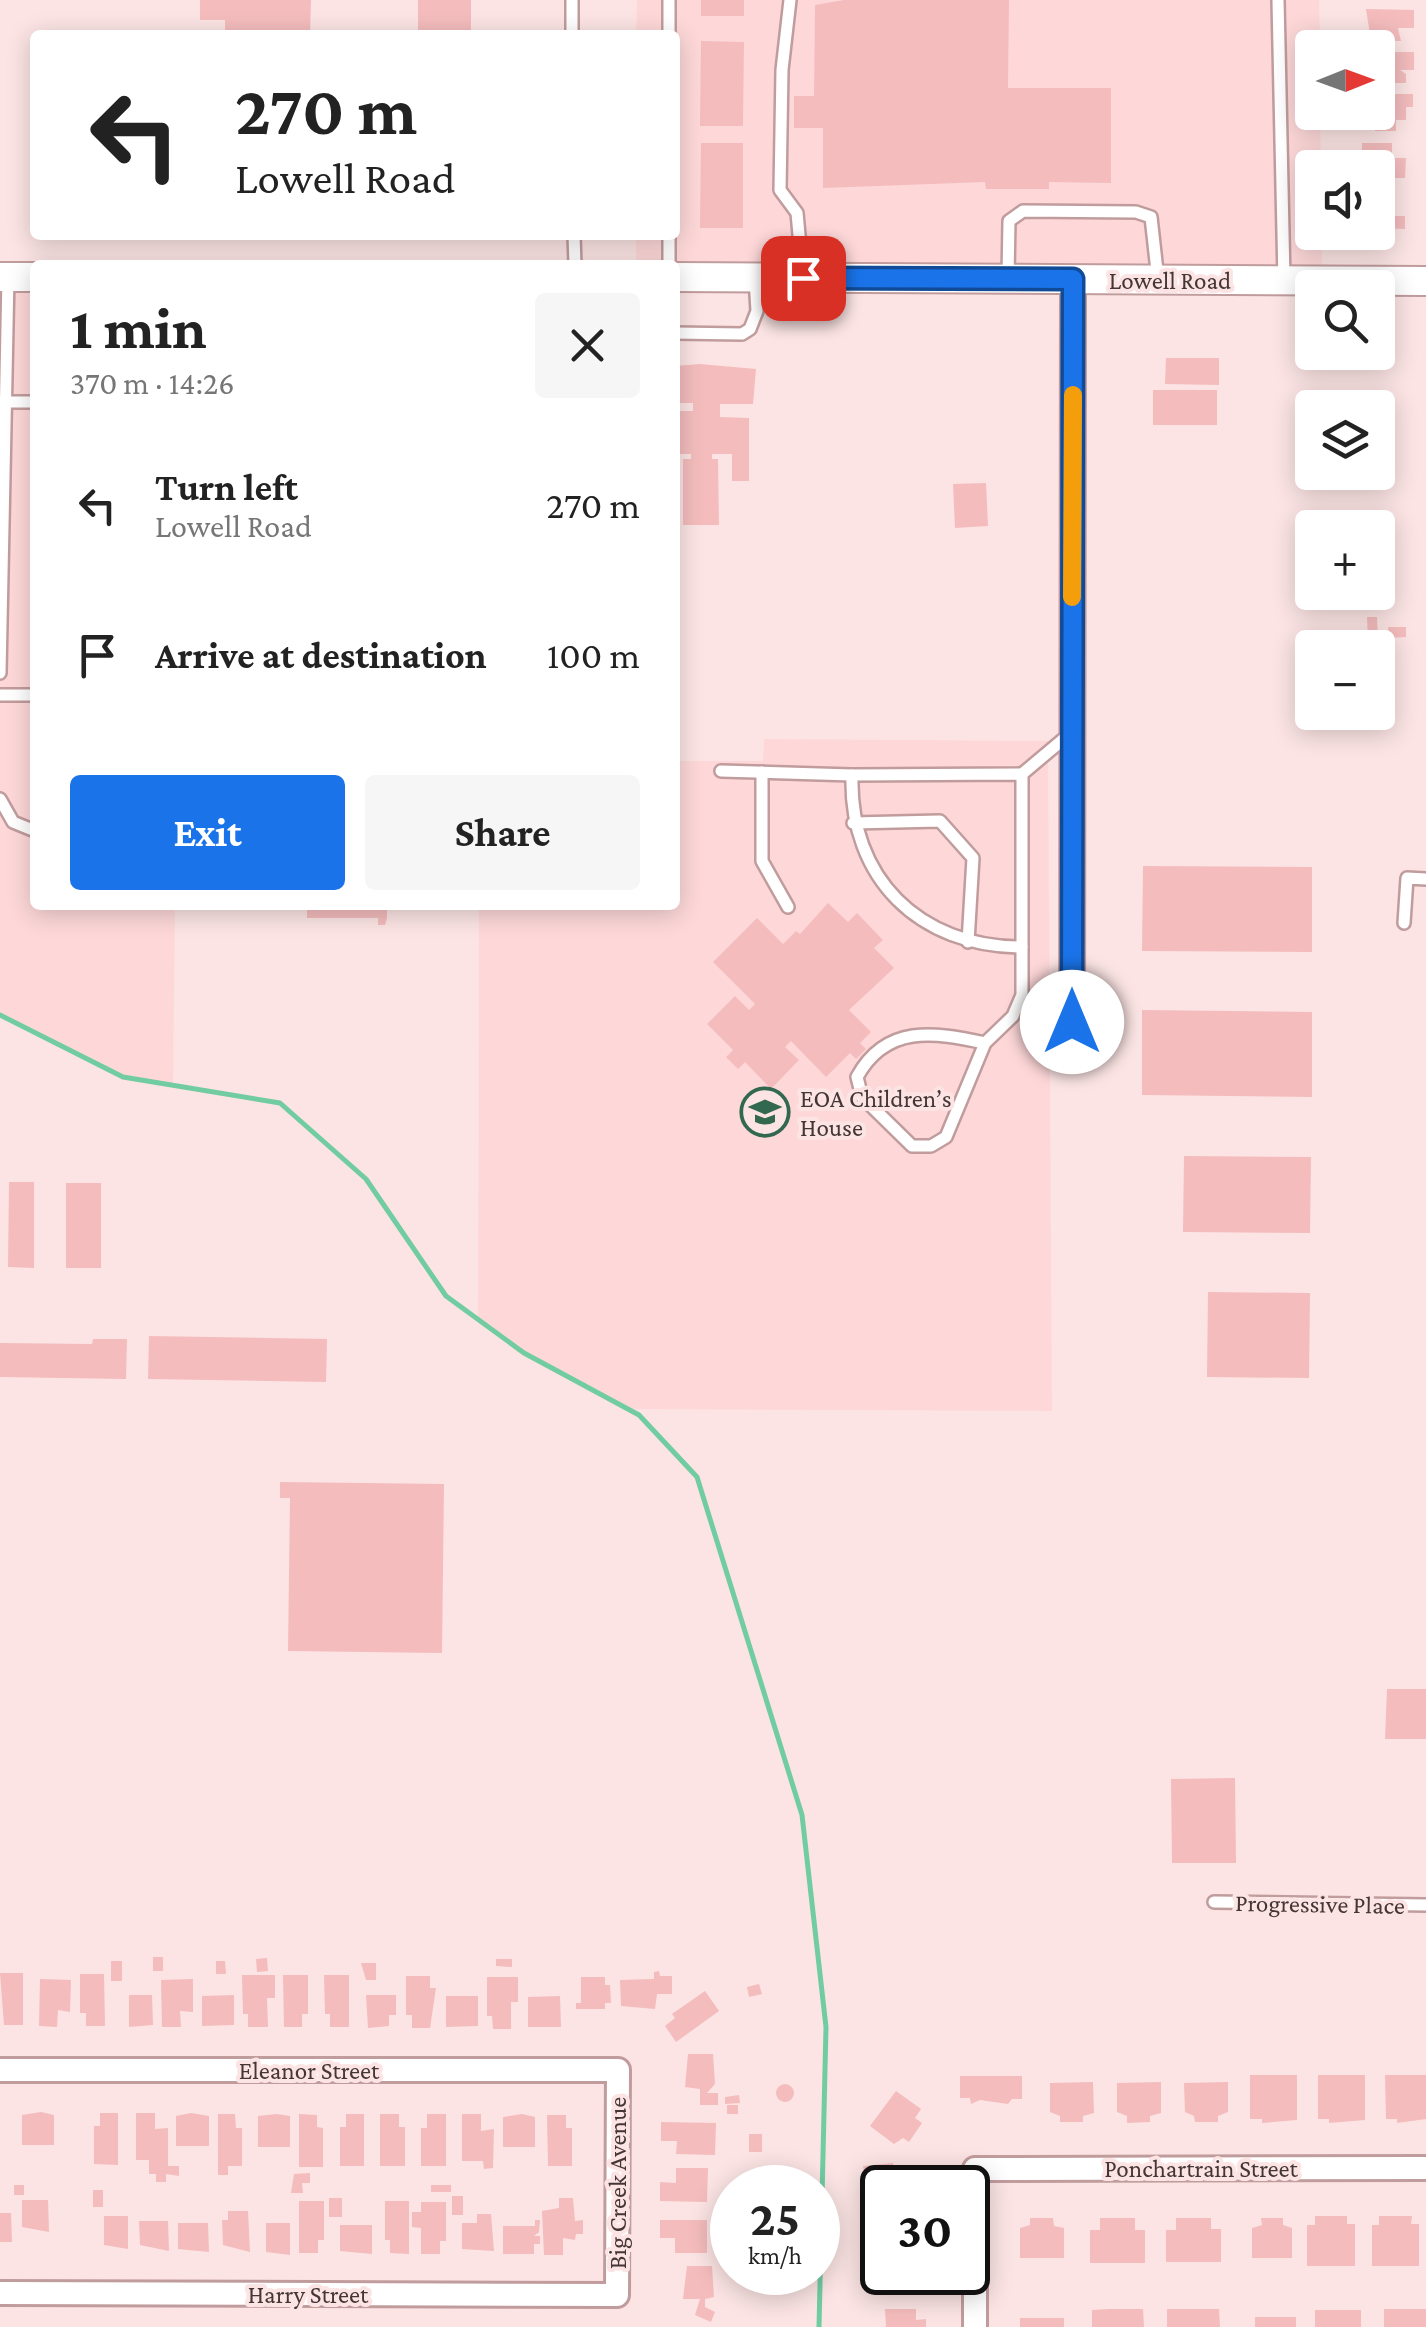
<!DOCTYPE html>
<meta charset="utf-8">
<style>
body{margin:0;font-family:"Crimson Pro",serif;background:#f6f6f6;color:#222;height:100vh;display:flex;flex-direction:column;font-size:38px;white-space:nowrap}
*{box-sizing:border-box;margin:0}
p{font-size:32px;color:#767676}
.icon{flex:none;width:55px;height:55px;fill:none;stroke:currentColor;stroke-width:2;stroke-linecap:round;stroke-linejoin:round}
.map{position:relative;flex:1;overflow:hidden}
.sheet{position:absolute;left:30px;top:260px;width:650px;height:650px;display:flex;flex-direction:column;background:#fff;border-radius:10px;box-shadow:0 5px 25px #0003}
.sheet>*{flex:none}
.banner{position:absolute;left:30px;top:30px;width:650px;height:210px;border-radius:10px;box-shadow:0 5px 25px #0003;background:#fff;color:#222;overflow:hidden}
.needle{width:65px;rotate:89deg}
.fabs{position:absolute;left:1295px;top:30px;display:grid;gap:20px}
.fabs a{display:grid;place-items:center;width:100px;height:100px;border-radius:10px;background:#fff;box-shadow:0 5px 25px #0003;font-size:50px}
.speed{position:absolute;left:710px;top:2165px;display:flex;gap:20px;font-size:50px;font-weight:700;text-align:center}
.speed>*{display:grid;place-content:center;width:130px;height:130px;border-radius:50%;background:#fff;box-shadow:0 5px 25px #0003;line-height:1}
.speed small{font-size:25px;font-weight:400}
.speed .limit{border:5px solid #111;border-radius:15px;background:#fff;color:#111}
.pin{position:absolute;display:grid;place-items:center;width:85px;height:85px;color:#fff;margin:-42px;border-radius:20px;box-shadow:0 5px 15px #0006}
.me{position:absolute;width:110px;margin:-55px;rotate:0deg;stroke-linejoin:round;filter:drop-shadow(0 0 8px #0008)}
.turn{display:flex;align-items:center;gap:35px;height:210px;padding:0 40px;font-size:45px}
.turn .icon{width:130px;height:130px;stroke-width:2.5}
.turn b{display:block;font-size:70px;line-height:85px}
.round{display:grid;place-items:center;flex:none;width:105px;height:105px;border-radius:10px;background:#f6f6f6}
.headline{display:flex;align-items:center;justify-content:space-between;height:170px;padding:0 40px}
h1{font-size:60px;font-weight:700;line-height:75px}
.cta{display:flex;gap:20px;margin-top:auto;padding:20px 40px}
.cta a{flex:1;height:115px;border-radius:10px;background:#1a73e8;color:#fff;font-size:40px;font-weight:700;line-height:115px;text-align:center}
.cta a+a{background:#f6f6f6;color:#222}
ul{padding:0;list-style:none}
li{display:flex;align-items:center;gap:30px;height:150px;padding:0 40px}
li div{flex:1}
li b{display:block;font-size:38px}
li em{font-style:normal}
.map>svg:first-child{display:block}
.built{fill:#fed8d9}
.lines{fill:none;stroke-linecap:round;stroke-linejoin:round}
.stream{stroke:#71cca2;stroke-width:5}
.building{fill:#f4bcbd}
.service-casing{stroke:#c19c9d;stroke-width:16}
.minor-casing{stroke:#c19c9d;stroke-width:28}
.tertiary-casing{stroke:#c19c9d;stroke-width:32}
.service{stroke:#fff;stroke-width:11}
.minor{stroke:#fff;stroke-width:22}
.tertiary{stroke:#fff;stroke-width:28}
.route-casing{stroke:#114b97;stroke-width:25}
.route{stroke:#1a73e8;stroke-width:18}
.slow{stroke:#f59e0b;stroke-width:18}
.labels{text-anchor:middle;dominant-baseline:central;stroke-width:8;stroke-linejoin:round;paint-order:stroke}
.street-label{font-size:25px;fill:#453636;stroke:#fce4e4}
.poi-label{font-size:25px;fill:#453636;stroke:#fce4e4;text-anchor:start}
</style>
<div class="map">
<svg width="1426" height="2327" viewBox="0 0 1426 2327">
<rect width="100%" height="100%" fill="#fce4e4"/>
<g class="built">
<path d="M637 0H1319L1320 47 1312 48V112L1320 113 1321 167 1312 168V232L1322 233V266L636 261V235H675V35H636Z"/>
<path d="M0 277H35V905H175L173 1085 123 1077 0 1015Z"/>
<path d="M764 739 1048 741 1052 1411 629 1409 524 1353 478 1320 479 905H675V761H763Z"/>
</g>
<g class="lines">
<path class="stream" d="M0 1015 123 1077 280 1103 366 1179 446 1296 524 1353 639 1415 697 1477 802 1815 826 2027 819 2327"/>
</g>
<g class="building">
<path d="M200 0H311L310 35H225V20H200Z"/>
<rect x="418" y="0" width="53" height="35"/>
<rect x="701" y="0" width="43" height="16"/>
<path d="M844 0H1009L1008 88H1111V183L1049 182V189H986L985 182 823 188V128H794V96H814L815 5Z"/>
<path d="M1366 9 1414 10V28H1398L1401 41H1371Z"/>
<path d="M701 41 744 42 743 126H700Z"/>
<path d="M1378 52H1414V70H1400L1406 74V83H1378Z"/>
<path d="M1378 94H1413V107H1406V120H1396V131H1375V119L1368 120V112H1378Z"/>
<path d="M701 143H743V228H700Z"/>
<path d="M1362 143H1392V158H1406L1405 178H1378V168H1358L1362 164Z"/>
<path d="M1378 192H1392V216H1405V229L1378 228Z"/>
<path d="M1357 235 1358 245 1347 246 1346 236Z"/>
<path d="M1166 358H1219V385L1165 384Z"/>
<path d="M700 364 756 369 753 404H720V417L749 418V481H732V454H712V459H718L719 525H683V459H691V454H675V411H693V403H675V366Z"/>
<rect x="1153" y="390" width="64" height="35"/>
<path d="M986 483 988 526 955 528 953 484Z"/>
<path d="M1367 617H1377L1378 640H1368Z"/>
<path d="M1388 627H1406V637L1389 638Z"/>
<path d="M1143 866 1312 867V952L1142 951Z"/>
<path d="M828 903 848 922 857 913 883 940 874 948 894 968 849 1010 871 1032 860 1043 866 1049 856 1059 850 1053 826 1077 791 1041 785 1047 799 1060 771 1089 745 1062 738 1069 726 1057 733 1050 707 1024 735 996 749 1010 755 1004 713 962 757 918 783 944 796 931 800 934Z"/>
<path d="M307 905H387V918L385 925H378V918H307Z"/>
<path d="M1142 1010 1312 1012V1097L1142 1095Z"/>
<path d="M1184 1156 1311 1157 1310 1233 1183 1232Z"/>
<path d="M9 1182H34V1268L8 1267Z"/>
<rect x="66" y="1183" width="35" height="85"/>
<path d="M1208 1292 1310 1293 1309 1378 1207 1377Z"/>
<path d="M149 1336 327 1339 326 1382 148 1379Z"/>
<path d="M93 1339H127L126 1379 0 1377V1343L92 1344Z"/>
<path d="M280 1482 444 1484 442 1653 288 1651 290 1498H280Z"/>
<path d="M1387 1689H1426V1739H1385Z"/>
<path d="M1235 1778 1236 1863H1172L1171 1779Z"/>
<rect x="153" y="1957" width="10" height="14"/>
<path d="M267 1958 268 1971 257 1972 256 1959Z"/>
<path d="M496 1959H512V1967L496 1966Z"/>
<rect x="111" y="1961" width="11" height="20"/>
<path d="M216 1961H225L226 1974H216Z"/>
<path d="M361 1963H376V1980H366Z"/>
<path d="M659 1971 660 1976H672V1994H657L655 2009 621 2006 620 1980 654 1979V1972Z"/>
<path d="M0 1973H23V2025H4Z"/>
<path d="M80 1974H104L105 2026H86V2013H80Z"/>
<path d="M242 1975H275V1998H267L268 2027H248V2014H243Z"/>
<path d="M283 1975H308V2014H302V2027H284Z"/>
<path d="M324 1975H349V2027H330V2014H325Z"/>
<path d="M406 1976H430V1988H436L430 2028H412V2015H406Z"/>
<path d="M487 1977H518V2002H511V2029H493L492 2016H487Z"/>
<path d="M581 1977H605V1985H610L611 2003H605V2009H576V2003H581Z"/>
<path d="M40 1979 71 1980 70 2012 58 2010 57 2027 39 2026Z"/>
<path d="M193 1979V2012L180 2011 181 2027H162L161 1980Z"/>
<path d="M759 1984 762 1994 749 1997 747 1987Z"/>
<path d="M705 1991 719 2011 676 2042 665 2026 675 2018 672 2014Z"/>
<path d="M129 1995H152L153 2025 129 2027Z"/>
<path d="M234 1995V2025L202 2026V1996Z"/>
<path d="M366 1995H396V2015H389V2026L368 2028Z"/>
<path d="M446 1996H478V2026L446 2027Z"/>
<path d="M560 1996 561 2027H528V1997Z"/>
<path d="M688 2054H713L715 2084 707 2093H718V2105H700V2089L685 2087Z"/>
<path d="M1250 2075H1297V2120L1262 2123V2119H1250Z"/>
<path d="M1318 2075H1365V2120L1329 2123V2119H1318Z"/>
<path d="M1385 2075H1426V2119L1397 2123V2119H1386Z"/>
<path d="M960 2076H1022V2099H1012L1008 2104 980 2100 971 2104 970 2098H960Z"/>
<path d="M1093 2082 1094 2113 1083 2116V2122H1060V2116L1050 2112V2083Z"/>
<path d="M1161 2082V2113L1150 2116V2122L1127 2123V2116L1117 2112V2083Z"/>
<path d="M1228 2082V2112L1218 2116V2122H1195L1194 2116 1185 2112 1184 2083Z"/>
<circle cx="785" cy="2093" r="9"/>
<path d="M896 2091 921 2109 915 2118 922 2123 909 2142 903 2138 894 2144 870 2126Z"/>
<path d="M739 2095 740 2103 725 2104V2097Z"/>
<rect x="727" y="2105" width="11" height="9"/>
<path d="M41 2112 54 2115V2145H22V2115Z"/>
<path d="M100 2113H118V2165L94 2164V2126H100Z"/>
<path d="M136 2113H155V2129L168 2128V2166H179V2176L166 2174V2182H156V2174H149V2160H136Z"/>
<path d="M191 2113 209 2116V2146H176V2116Z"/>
<path d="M218 2114H235L236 2128H242V2166H228V2175H218Z"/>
<path d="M277 2114 290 2116V2147H258V2116Z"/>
<path d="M299 2114 317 2115V2127L323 2128V2167H299Z"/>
<path d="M346 2114H364V2166H340V2127H346Z"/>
<path d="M380 2114H399V2127H405V2166H380Z"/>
<path d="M427 2114H446V2166H421V2128H427Z"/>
<path d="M462 2114H481V2131L494 2129 493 2168 484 2169 483 2161H462Z"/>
<path d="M522 2114 535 2117V2147H503V2117Z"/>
<path d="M547 2115H566V2128H572V2166H548Z"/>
<path d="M661 2122 716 2123 715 2155 676 2154 677 2141H661Z"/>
<rect x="749" y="2134" width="13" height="18"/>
<path d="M893 2163 894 2174H904L906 2188H882V2208L868 2209 863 2166Z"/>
<path d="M676 2168H708L707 2202 660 2201V2182L676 2183Z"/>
<path d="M310 2173V2183H302L303 2193H291L294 2174Z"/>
<rect x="14" y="2185" width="10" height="10"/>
<rect x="431" y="2185" width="20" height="7"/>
<rect x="93" y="2190" width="10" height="17"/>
<rect x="452" y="2196" width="11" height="19"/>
<rect x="329" y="2198" width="13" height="19"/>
<path d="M559 2198H573L575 2221 583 2220V2234H576L575 2240 563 2238V2255H544L542 2211 559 2208Z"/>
<path d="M22 2200H48L49 2232 22 2227Z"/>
<path d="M299 2201H324V2240H318V2253H299Z"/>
<path d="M385 2201H409V2254L390 2253V2240H385Z"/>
<path d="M421 2202H446V2241H440V2254H421V2228L412 2227V2212H421Z"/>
<path d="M228 2211H248L250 2252 223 2245 222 2220H228Z"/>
<path d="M0 2213H11L12 2242H0Z"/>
<path d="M477 2214H491L494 2251 462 2249V2223H477Z"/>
<path d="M104 2216H128V2249L104 2245Z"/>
<path d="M1315 2216H1347V2224H1355V2266H1307V2225H1315Z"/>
<path d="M1379 2216H1412L1411 2224H1419V2266H1372V2225H1379Z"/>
<path d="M1030 2218H1053L1054 2226 1064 2228V2258H1020V2228L1030 2225Z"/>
<path d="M1100 2218H1135V2230H1145V2263H1090V2230H1100Z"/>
<path d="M1176 2218H1211V2229H1221V2262H1166V2230H1176Z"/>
<path d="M1261 2218H1283V2225L1292 2228V2258H1252V2228L1262 2225Z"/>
<path d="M535 2220H540L539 2232 534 2236H540V2244H534V2254H503V2226H535Z"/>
<path d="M660 2220H707V2253H675V2238H660Z"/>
<path d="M139 2221H168L169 2251 140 2245Z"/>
<path d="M178 2223H208L209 2252 178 2249Z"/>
<path d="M266 2223H290V2255L266 2252Z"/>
<path d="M340 2225H372V2254L340 2251Z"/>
<path d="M687 2266H712L714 2297 705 2299V2307L715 2312 711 2322 695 2315 700 2299H683Z"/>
<path d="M885 2309H916V2320L926 2319V2327H886Z"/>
<path d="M1109 2309H1143L1144 2327H1092V2310Z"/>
<path d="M1167 2309H1219L1220 2327H1167Z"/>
<rect x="1384" y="2309" width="42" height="18"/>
<rect x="1315" y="2310" width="46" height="17"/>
<rect x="1255" y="2317" width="41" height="10"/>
<rect x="1020" y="2318" width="44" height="9"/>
</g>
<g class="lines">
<g class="service-casing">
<g id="service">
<path d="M572 0V35"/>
<path d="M669 0V35"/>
<path d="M790 0 782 70 780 190 797 213 803 278"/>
<path d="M1278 0 1284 280"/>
<path d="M574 235 575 265"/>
<path d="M669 265V235"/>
<path d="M1008 277 1009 221 1023 211 1136 212 1151 217 1158 280"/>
<path d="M675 333 742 334 750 329 757 311 755 278"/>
<path d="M0 402H35"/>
<path d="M0 673 8 277"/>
<path d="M0 695H35"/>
<path d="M721 771 852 775"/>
<path d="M762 772V861L788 907"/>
<path d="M1022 774V947C919 947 849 878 852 775L1022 774 1072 732"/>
<path d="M0 799 13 822 35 831"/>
<path d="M853 823 940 821 973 858 968 942"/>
<path d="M1404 923 1407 878 1426 879"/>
<path d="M985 1043C934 1032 886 1024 857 1077L862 1097 912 1146H931L946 1137 985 1043 1013 1016 1022 995V947"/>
<path d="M1214 1902 1426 1905"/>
</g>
</g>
<g class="minor-casing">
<g id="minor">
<path d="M1072 1059 1073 279"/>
<path d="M0 2070H618L617 2295 0 2293"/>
<path d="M975 2327V2169L1426 2168"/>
</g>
</g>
<g class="tertiary-casing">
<g id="tertiary">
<path d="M0 277H35"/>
<path d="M675 277 1426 281"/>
</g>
</g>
<use href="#service" class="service"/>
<use href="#minor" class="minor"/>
<use href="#tertiary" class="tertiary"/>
</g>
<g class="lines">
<g class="route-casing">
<path id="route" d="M803 278 1073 279 1072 1022"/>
</g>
<use href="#route" class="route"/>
<path class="slow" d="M1072 597 1073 395"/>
</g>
<defs>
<g id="school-ring" transform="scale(2.5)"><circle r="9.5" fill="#fce4e4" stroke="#31684f" stroke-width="1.5"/><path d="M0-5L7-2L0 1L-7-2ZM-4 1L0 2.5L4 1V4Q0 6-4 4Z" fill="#31684f"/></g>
</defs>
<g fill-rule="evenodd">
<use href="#school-ring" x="765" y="1112"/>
</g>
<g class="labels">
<g class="street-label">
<text x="1170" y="280">Lowell Road</text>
<text transform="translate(1320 1904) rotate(1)">Progressive Place</text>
<text x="309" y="2070">Eleanor Street</text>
<text x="1201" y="2168">Ponchartrain Street</text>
<text transform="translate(617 2183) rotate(-90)">Big Creek Avenue</text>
<text x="308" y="2294">Harry Street</text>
</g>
<g class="poi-label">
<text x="800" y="1098">EOA Children’s<tspan x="800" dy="29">House</tspan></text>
</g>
</g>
</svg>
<div class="fabs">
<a><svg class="needle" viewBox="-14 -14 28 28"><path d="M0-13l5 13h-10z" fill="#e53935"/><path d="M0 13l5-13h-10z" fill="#767676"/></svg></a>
<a><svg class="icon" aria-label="sound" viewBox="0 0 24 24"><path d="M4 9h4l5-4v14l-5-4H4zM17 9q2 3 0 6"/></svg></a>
<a><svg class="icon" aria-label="search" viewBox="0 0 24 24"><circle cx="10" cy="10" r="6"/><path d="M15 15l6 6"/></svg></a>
<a><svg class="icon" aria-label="layers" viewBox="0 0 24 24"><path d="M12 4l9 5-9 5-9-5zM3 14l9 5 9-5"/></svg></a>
<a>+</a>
<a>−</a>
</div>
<div class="speed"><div>25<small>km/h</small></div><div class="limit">30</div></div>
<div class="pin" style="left:803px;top:278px;background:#d93025"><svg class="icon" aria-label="arrive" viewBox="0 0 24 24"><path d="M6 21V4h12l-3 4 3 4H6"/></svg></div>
<svg class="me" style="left:1072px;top:1022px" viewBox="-20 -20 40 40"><circle r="19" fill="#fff"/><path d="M0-13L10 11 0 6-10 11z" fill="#1a73e8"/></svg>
<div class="banner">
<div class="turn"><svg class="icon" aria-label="left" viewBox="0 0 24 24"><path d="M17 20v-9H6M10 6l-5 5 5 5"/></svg><div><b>270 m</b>Lowell Road</div></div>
</div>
<section class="sheet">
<div class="headline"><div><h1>1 min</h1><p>370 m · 14:26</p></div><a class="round"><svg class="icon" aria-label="close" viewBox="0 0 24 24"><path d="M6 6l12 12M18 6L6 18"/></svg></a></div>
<ul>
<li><svg class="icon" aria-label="left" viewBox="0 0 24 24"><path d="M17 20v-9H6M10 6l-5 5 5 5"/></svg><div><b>Turn left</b><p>Lowell Road</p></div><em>270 m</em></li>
<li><svg class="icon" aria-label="arrive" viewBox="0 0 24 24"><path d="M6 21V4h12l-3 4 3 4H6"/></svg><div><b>Arrive at destination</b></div><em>100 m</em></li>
</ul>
<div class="cta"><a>Exit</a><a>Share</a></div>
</section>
</div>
